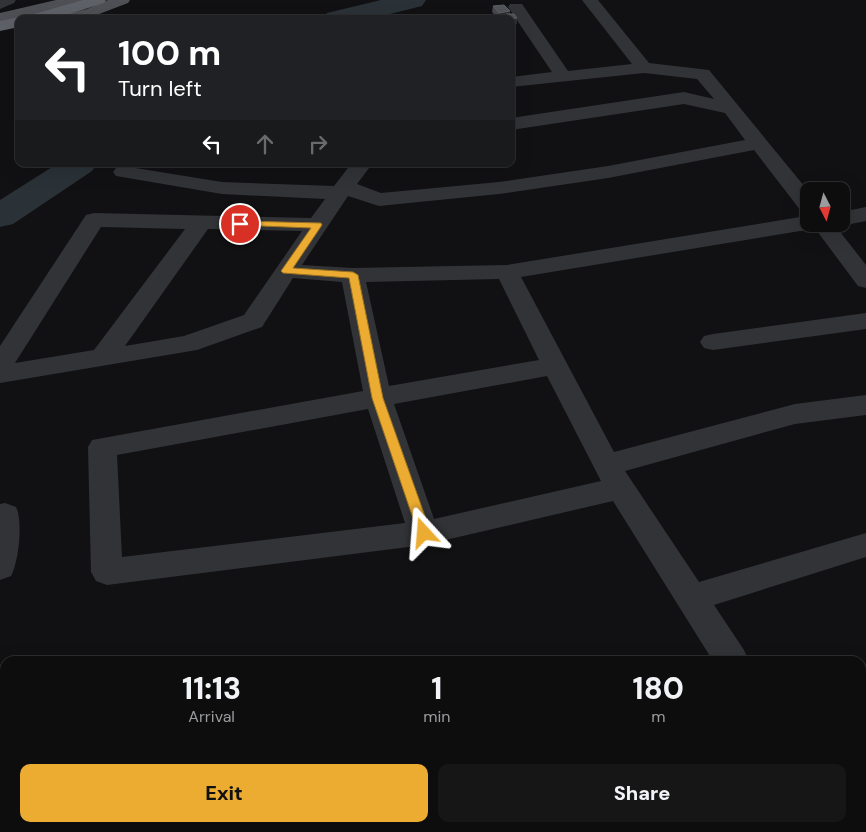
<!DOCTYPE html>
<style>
body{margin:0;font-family:"DM Sans",sans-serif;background:#161617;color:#f1f3f6;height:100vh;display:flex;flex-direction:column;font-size:19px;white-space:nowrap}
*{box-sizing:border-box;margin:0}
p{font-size:16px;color:#9a9c9e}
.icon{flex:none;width:28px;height:28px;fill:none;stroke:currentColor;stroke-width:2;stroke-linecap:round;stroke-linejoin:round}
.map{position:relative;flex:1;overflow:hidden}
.side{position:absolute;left:0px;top:656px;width:866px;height:176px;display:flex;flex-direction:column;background:#0d0d0e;border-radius:15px 15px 0 0;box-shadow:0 5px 20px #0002,0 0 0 1px #2d2d2e}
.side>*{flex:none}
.top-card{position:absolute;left:15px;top:15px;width:500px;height:152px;border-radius:10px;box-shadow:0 5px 20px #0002,0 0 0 1px #2d2d2e;background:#202124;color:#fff;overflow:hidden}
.needle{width:32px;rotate:174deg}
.tools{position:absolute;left:800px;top:182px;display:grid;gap:10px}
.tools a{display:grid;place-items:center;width:50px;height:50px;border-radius:10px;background:#0d0d0e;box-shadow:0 5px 20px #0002,0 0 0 1px #2d2d2e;font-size:25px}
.pin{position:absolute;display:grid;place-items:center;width:42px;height:42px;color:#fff;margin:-21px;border:2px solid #fff;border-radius:50%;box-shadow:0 1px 5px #0007}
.me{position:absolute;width:55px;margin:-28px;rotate:341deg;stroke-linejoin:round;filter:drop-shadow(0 0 4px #0008)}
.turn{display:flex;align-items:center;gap:18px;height:105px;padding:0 20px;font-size:22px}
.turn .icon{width:65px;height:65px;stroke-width:2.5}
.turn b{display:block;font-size:35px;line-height:42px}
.lanes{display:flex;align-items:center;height:48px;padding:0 20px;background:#0003;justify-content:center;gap:25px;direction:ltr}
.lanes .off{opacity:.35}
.eta{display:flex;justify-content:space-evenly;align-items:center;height:85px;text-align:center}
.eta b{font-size:30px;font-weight:800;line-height:35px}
.button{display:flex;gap:10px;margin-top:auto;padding:10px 20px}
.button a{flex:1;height:58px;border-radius:10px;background:#ebac31;color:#111;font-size:20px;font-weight:800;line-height:58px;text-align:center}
.button a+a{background:#161617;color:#f1f3f6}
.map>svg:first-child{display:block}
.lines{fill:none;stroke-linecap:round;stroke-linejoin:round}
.river{fill:#2a3238;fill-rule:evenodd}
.minor{fill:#323337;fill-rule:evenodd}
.major{fill:#4e5056;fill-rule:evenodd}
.highway{fill:#5f6168;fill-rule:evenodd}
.wall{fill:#47484e}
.shaded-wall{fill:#2d2e32}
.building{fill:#515359;stroke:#5e6067}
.route{fill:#ebac31;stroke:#997020}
</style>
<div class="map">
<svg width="866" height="832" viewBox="0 0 866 832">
<rect width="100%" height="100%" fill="#111113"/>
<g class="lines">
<g class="river">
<path d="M381 0H426L422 6 370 19H324L327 13Z"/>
<path d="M57 164H97L92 171 13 224 0 227V200Z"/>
</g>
<g class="minor">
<path d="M0 0H16L14 3 0 9Z"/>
<path d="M582 0H598L649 63 709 70 809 192V212L801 211 754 150 608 178 499 194 379 206 348 196 302 265 353 268 507 265 800 217H809V224H841V212L866 207V221L841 226 834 224 866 265V288L858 286 817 231H800L521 277 614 452 795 404 866 395V415L795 424 625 471 699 582 866 533V557L714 605 744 650 749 661H713L613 501 424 545 107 585 96 581 91 572 88 447 92 440 363 391 342 282 293 278 262 327 197 350 0 383V346L86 215 94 213 311 218 325 199 222 194 116 176 113 172 116 168 123 166 222 182 334 186 351 164H372L357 184 381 193 499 182 608 166 745 140 725 113 684 104 511 130V118L684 92 714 99 697 79 644 73 511 87V77L552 72 508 7 510 4H522L568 71 632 64ZM101 227 185 229 94 350 15 363ZM208 229 302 231 244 315 184 336 125 346ZM499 279 539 360 389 386 366 282ZM547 376 601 481 434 519 394 404ZM368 409 405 523 122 557 117 455Z"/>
<path d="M866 313V329L713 350 704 348 700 342 704 336 713 334Z"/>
<path d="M5 503 16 507C23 521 19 561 11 576L0 580V504Z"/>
<path d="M778 828H817L819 832H779Z"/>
</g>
<g class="major">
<path d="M56 0H84L82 3 0 23V13Z"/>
<path d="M108 0H130L128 3 86 19H57L59 16 87 9Z"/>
</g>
<path class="highway" d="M83 0H106L104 3 54 19H19V27L0 31V21L19 17 25 19 27 16Z"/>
</g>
<path class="wall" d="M493 6 510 11V14L517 18V24L511 19H506V18L499 19 492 12Z"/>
<g class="shaded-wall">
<path d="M510 11V17L506 14V18L499 19V13Z"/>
<path d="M517 18V24L511 25V19Z"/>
</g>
<g class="building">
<path d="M504 5 510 11 499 13 493 6Z"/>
<path d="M506 14H514L517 18 509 19Z"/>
</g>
<path class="route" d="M240 221 321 223 322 225 293 268 353 272 358 275 383 398 431 533 429 537H420L418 533 372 398 349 278 283 273 281 271 311 228 236 225V222Z"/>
</svg>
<div class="tools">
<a><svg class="needle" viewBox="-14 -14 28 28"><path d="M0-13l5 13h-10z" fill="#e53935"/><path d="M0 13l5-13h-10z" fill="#9a9c9e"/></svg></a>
</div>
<div class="pin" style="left:240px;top:224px;background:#d93025"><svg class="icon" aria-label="arrive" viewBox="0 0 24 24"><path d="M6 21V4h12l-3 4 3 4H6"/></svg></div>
<svg class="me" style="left:424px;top:533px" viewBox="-20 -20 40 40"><path d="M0-17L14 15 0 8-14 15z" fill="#ebac31" stroke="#fff" stroke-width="4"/></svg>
<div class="top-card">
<div class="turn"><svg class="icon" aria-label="left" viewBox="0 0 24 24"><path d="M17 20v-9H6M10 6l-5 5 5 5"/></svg><div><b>100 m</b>Turn left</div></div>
<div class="lanes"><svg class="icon" aria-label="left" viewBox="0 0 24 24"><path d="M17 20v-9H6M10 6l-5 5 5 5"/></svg><svg class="icon off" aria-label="ahead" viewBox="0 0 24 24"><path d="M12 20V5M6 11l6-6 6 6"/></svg><svg class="icon off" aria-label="right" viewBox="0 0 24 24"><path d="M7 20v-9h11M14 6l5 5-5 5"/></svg></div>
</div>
<section class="side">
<div class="eta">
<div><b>11:13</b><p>Arrival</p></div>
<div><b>1</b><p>min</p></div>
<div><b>180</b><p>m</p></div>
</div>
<div class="button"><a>Exit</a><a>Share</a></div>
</section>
</div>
